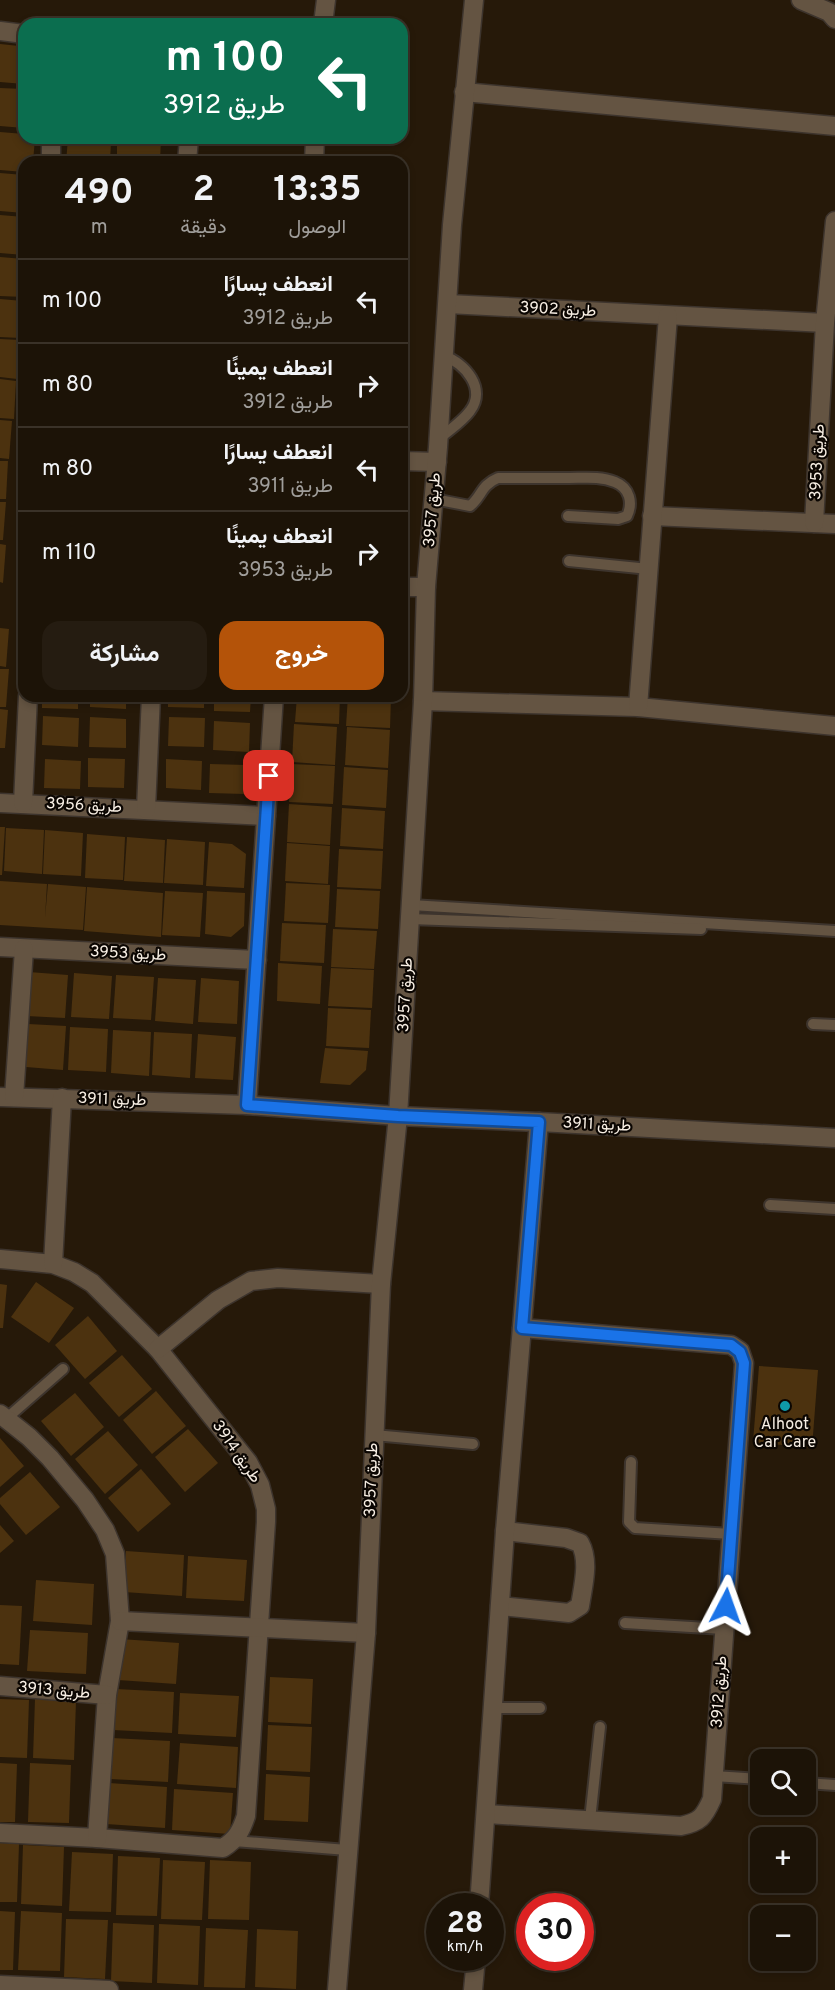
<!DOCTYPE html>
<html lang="ar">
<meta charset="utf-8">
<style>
body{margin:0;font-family:Overpass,Vazirmatn,sans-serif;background:#251c11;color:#f1f3f6;direction:rtl;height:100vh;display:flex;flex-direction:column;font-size:22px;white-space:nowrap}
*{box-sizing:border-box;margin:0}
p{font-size:20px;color:#a09e9b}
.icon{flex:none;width:33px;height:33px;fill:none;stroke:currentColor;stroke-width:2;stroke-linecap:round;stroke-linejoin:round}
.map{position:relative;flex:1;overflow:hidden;direction:ltr}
.panel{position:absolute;left:18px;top:156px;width:390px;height:546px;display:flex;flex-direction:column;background:#1c1307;border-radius:18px;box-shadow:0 3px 9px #0003,0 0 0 2px #3a3228;direction:rtl}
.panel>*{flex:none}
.guide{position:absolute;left:18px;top:18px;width:390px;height:126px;border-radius:18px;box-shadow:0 3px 9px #0003,0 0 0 2px #3a3228;direction:rtl;background:#0b6e4f;color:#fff;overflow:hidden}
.buttons{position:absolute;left:750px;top:1749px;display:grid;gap:12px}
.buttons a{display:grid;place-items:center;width:66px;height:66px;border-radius:12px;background:#1c1307;box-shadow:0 3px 9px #0003,0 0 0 2px #3a3228;font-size:30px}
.speed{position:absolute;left:426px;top:1893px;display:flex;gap:12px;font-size:30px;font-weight:700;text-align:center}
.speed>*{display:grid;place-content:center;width:78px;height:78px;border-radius:50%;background:#1c1307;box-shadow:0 3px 9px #0003,0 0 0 2px #3a3228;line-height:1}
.speed small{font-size:15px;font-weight:400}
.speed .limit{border:9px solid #d22;background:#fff;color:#111}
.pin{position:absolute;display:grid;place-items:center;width:51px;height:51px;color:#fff;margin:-26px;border-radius:12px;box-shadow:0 3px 9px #0006}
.me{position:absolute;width:66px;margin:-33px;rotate:4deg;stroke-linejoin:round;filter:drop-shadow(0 0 4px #0008)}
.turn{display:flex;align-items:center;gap:21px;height:126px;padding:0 24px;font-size:27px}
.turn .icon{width:78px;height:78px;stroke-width:2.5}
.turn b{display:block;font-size:42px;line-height:51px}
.eta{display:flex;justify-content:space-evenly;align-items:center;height:102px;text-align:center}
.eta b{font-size:36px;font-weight:700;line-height:42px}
.action{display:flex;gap:12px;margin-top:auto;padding:12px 24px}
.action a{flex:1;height:69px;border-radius:18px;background:#b45309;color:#fff;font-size:24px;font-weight:700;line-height:69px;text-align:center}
.action a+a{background:#251c11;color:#f1f3f6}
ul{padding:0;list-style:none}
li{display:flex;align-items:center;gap:18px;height:84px;padding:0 24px;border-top:2px solid #3a3228}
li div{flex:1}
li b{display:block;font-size:22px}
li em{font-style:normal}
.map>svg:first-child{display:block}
.building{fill:#4c320f}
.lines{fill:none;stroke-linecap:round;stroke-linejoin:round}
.service-casing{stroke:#3d342d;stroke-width:14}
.minor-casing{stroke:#3d342d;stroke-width:21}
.service{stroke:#645442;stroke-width:10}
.minor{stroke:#645442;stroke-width:18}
.route-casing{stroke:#114b97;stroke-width:15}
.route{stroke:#1a73e8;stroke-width:10}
.culture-dot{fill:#0f9aa8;stroke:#0b0602;stroke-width:2}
.labels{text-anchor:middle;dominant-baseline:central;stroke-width:4.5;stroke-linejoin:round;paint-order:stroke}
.street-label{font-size:16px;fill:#f7eee3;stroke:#0b0602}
.poi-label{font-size:16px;fill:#f7eee3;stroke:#0b0602}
</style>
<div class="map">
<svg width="835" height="1990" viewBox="0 0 835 1990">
<rect width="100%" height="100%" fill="#261909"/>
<g class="building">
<path d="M0 44 19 46 24 51V84L0 82Z"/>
<path d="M0 88 24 89V128L0 126Z"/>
<path d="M0 132 24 134V138H35L33 162H24V172L0 170Z"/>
<path d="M117 138H161L160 162H117Z"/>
<path d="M68 139 111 142 110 162H66Z"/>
<path d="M0 173 24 175V213L0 211Z"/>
<path d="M0 215 24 217V255L0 253Z"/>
<path d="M0 257 24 259V297L0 296Z"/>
<path d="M0 299 23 301 20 338 0 337Z"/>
<path d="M0 339 19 340 17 379 0 377Z"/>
<path d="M0 379 16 381 14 419 0 418Z"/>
<path d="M0 420 12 421 9 459 0 458Z"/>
<path d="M0 461H8L6 499H0Z"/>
<path d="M0 502H6L3 540H0Z"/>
<path d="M0 544 6 545 3 583 0 582Z"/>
<path d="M0 628 9 629 6 667 0 666Z"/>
<path d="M0 669H9L6 707H0Z"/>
<path d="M42 696H78V709L42 708Z"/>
<path d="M90 696H126V709L90 707Z"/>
<path d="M168 696H204V708L168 707Z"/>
<path d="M214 696H251L250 712 214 711Z"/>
<path d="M297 696H340L339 724 295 722Z"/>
<path d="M348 696H391L390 728 346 726Z"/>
<path d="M0 709 8 710 5 748H0Z"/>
<path d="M43 716 79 718 78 747 42 745Z"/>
<path d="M90 717 126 719V748L89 747Z"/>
<path d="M169 717 205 718 204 747 168 746Z"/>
<path d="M214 721 250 723 249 752 213 750Z"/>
<path d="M294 724 337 727 335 765 292 762Z"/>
<path d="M347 727 390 730 388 768 345 765Z"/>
<path d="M88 758 125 759 124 788 88 787Z"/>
<path d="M45 759 81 761 80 789 44 788Z"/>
<path d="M166 759 202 761 201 790 166 788Z"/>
<path d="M210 764 246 765 245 794 209 793Z"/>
<path d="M291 764 335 766 333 804 289 802Z"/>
<path d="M344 767 388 770 386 808 342 805Z"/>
<path d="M289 804 332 807 330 845 287 842Z"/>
<path d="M342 808 385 811 383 849 340 846Z"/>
<path d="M0 827H5L2 875H0Z"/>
<path d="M6 828 44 830 42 874 4 871Z"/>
<path d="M45 830 83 833 81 876 43 874Z"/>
<path d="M87 834 125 837 123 880 85 878Z"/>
<path d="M127 837 165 840 163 883 124 881Z"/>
<path d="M167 839 205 842 203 885 164 883Z"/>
<path d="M209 842 232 844 246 854 244 888 206 886Z"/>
<path d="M287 843 330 846 328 884 285 881Z"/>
<path d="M339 849 383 851 381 889 337 887Z"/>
<path d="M0 881 47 884 45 918 48 884 86 887 83 930 0 925Z"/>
<path d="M286 883 330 885 328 923 284 921Z"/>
<path d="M87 887 163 893 161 937 84 931Z"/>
<path d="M337 889 380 891 378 929 335 927Z"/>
<path d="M165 891 203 893 200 937 162 935Z"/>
<path d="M207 891 245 893 244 926 231 937 205 934Z"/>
<path d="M282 923 326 925 324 963 280 961Z"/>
<path d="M333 929 377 931 374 969 331 967Z"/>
<path d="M278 963 322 966 320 1004 277 1001Z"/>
<path d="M331 968 374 970 372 1008 328 1006Z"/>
<path d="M29 972 68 975 65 1018 27 1016Z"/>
<path d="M74 973 112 976 109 1019 71 1017Z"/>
<path d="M116 975 154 977 151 1020 113 1018Z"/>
<path d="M158 978 196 980 193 1024 155 1021Z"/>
<path d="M201 978 239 981 237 1024 198 1022Z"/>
<path d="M328 1008 371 1010 369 1048 326 1046Z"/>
<path d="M28 1024 66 1026 63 1070 26 1067Z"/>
<path d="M70 1027 108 1029 106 1072 68 1070Z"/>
<path d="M113 1030 151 1032 149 1076 111 1073Z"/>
<path d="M154 1032 192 1034 190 1078 152 1075Z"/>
<path d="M198 1034 236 1037 233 1080 195 1078Z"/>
<path d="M325 1048 368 1051 366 1070 350 1085 320 1083Z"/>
<path d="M36 1282 74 1308 49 1343 11 1317Z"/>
<path d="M0 1284 7 1285 3 1328H0Z"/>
<path d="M88 1316 117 1351 85 1379 55 1345Z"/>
<path d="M122 1355 152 1389 119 1417 89 1383Z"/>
<path d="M759 1366 818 1370 812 1448 753 1442Z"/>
<path d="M156 1391 186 1426 152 1454 123 1420Z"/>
<path d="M75 1393 104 1427 71 1456 41 1421Z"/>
<path d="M188 1429 218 1463 185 1492 155 1457Z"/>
<path d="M108 1431 138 1465 105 1494 75 1459Z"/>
<path d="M0 1438 24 1466 0 1487Z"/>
<path d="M141 1469 171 1504 138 1532 108 1498Z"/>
<path d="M30 1472 60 1507 26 1535 0 1504V1498Z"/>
<path d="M0 1525 14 1541 0 1553Z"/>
<path d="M126 1551 184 1555 182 1596 124 1592Z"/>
<path d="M188 1556 247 1560 244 1601 186 1598Z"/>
<path d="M36 1580 94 1584 92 1625 33 1621Z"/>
<path d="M0 1605 22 1606 19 1665 0 1664Z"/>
<path d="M30 1630 88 1633 86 1674 27 1671Z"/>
<path d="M120 1639 179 1643 176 1684 118 1680Z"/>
<path d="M270 1677 313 1679 311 1724 268 1722Z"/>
<path d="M116 1689 174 1692 172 1733 113 1730Z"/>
<path d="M180 1693 239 1696 236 1737 178 1734Z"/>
<path d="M0 1699 29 1700 27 1758 0 1757Z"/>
<path d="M35 1699 76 1701 74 1760 33 1758Z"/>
<path d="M268 1725 312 1727 310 1772 266 1770Z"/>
<path d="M112 1738 170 1741 168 1782 110 1779Z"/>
<path d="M180 1743 238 1747 236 1788 177 1784Z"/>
<path d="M0 1763 17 1764 15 1822H0Z"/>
<path d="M30 1763 71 1765 69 1823 28 1822Z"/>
<path d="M266 1774 310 1777 308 1822 264 1820Z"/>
<path d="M109 1783 167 1787 165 1828 106 1824Z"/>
<path d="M174 1789 233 1793 230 1834 172 1830Z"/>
<path d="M0 1843 19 1844 17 1902H0Z"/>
<path d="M23 1845 64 1847 62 1906 21 1904Z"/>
<path d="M72 1852 113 1854 111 1912 69 1911Z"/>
<path d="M118 1856 160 1858 157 1916 116 1915Z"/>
<path d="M163 1860 205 1862 202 1920 161 1919Z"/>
<path d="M210 1860 251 1862 249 1920 208 1919Z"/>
<path d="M0 1911 15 1912 13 1970H0Z"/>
<path d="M21 1911 62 1913 60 1971 18 1970Z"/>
<path d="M66 1919 108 1920 105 1979 64 1977Z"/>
<path d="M113 1923 154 1925 152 1983 111 1981Z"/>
<path d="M159 1924 200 1926 198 1985 157 1983Z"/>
<path d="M206 1928 248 1930 245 1988 204 1987Z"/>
<path d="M257 1929 298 1931 296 1989 255 1987Z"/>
</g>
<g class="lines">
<g class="service-casing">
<g id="service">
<path d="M439 439C449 430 462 422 470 411 487 389 465 363 444 356"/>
<path d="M434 499 470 506C482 496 481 485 498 478 522 478 545 478 569 478 584 478 600 476 615 482 630 488 633 503 627 516L618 519 568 516"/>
<path d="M569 561 649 569"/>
<path d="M411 905 835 931"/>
<path d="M410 919 701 929"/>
<path d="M813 1024 835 1025"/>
<path d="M770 1205 835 1209"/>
<path d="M7 1418 63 1369"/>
<path d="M374 1435 473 1444"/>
<path d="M631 1462 629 1522 635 1528 731 1534"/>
<path d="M625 1623 724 1629"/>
<path d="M493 1708H540"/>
<path d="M714 1776 760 1779"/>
<path d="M806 1783 835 1785"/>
<path d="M590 1820 600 1727"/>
<path d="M234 1841 347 1850"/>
</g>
</g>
<g class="minor-casing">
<g id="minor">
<path d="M801 0 829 12 835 19"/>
<path d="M323 24 326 0"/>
<path d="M0 31 24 34"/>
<path d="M464 92 835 126"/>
<path d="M51 162V138"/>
<path d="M187 162 189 138"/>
<path d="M314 162 315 138"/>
<path d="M448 304 825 323"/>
<path d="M402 461 437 462"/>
<path d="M652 516 835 524"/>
<path d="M814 523 825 323 835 221"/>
<path d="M402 587H426"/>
<path d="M423 701 638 707 835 726"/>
<path d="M638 707 668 316"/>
<path d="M0 803 266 816"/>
<path d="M23 803 28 696"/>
<path d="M146 809 151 696"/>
<path d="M0 947 257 960"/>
<path d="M0 1097 247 1105 398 1116 539 1122 835 1138"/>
<path d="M14 1097 24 949"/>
<path d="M247 1105 274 696"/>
<path d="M0 1259 53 1264 74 1272 92 1283 158 1349 248 1462 260 1485 266 1509V1522L246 1816C241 1831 237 1839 223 1848L97 1838 0 1833"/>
<path d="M53 1264 62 1098"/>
<path d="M158 1349 218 1300 251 1281 278 1278 381 1284"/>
<path d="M0 1414 29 1437 50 1458 85 1500 105 1530 115 1554 120 1621 107 1695 97 1838"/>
<path d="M500 1606 569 1613 580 1606C583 1586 590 1561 580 1543L566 1538 505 1531"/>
<path d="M120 1621 366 1633"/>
<path d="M0 1686 107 1695"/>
<path d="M487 1814 681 1826C700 1822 704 1817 712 1799L744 1363 740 1351 731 1345 522 1328"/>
<path d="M479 1906 505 1531 539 1122"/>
<path d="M0 1985 109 1990"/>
<path d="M337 1990 366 1633 381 1284 398 1116 423 701 426 587 438 447 452 225 474 0"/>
<path d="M473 1990 476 1958"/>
</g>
</g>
<use href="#service" class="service"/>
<use href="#minor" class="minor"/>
</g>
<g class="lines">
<g class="route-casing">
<path id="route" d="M269 776 247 1105 398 1116 539 1122 522 1328 731 1345 740 1352 744 1363 726 1606"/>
</g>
<use href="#route" class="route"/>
</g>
<circle class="culture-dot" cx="785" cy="1406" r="6"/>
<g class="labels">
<g class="street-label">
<text transform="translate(558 310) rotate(3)">طريق 3902</text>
<text transform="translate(818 462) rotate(-87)">طريق 3953</text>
<text transform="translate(433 510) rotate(-85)">طريق 3957</text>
<text transform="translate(84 806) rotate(3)">طريق 3956</text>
<text transform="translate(128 954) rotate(3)">طريق 3953</text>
<text transform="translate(406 995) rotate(-87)">طريق 3957</text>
<text transform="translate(112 1100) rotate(2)">طريق 3911</text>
<text transform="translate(597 1125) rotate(3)">طريق 3911</text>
<text transform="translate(236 1452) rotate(55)">طريق 3914</text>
<text transform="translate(372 1480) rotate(-88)">طريق 3957</text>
<text transform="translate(54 1691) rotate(5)">طريق 3913</text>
<text transform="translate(720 1692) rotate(-86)">طريق 3912</text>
</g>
<g class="poi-label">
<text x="785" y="1425">Alhoot<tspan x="785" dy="18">Car Care</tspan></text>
</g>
</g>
</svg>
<div class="buttons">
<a><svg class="icon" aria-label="search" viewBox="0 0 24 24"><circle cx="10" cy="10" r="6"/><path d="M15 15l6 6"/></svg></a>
<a>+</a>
<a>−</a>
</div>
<div class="speed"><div>28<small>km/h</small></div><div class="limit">30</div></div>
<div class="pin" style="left:269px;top:776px;background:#d93025"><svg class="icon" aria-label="arrive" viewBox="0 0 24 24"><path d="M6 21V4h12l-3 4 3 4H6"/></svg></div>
<svg class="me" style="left:726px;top:1606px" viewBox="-20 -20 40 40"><path d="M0-17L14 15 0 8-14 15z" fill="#1a73e8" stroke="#fff" stroke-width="4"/></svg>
<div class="guide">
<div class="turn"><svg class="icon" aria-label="left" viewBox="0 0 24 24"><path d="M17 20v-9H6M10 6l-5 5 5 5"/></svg><div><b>100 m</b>طريق 3912</div></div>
</div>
<section class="panel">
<div class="eta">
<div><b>13:35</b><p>الوصول</p></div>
<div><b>2</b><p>دقيقة</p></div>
<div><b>490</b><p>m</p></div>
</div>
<ul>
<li><svg class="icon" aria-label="left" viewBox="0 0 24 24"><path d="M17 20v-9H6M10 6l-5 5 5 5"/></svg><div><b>انعطف يسارًا</b><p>طريق 3912</p></div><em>100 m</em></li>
<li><svg class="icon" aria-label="right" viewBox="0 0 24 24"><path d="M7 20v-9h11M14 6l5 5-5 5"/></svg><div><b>انعطف يمينًا</b><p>طريق 3912</p></div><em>80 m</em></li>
<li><svg class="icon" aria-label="left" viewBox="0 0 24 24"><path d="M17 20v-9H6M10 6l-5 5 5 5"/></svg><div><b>انعطف يسارًا</b><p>طريق 3911</p></div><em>80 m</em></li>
<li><svg class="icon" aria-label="right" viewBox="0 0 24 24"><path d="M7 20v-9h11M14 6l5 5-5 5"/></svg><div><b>انعطف يمينًا</b><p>طريق 3953</p></div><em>110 m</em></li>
</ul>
<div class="action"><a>خروج</a><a>مشاركة</a></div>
</section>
</div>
